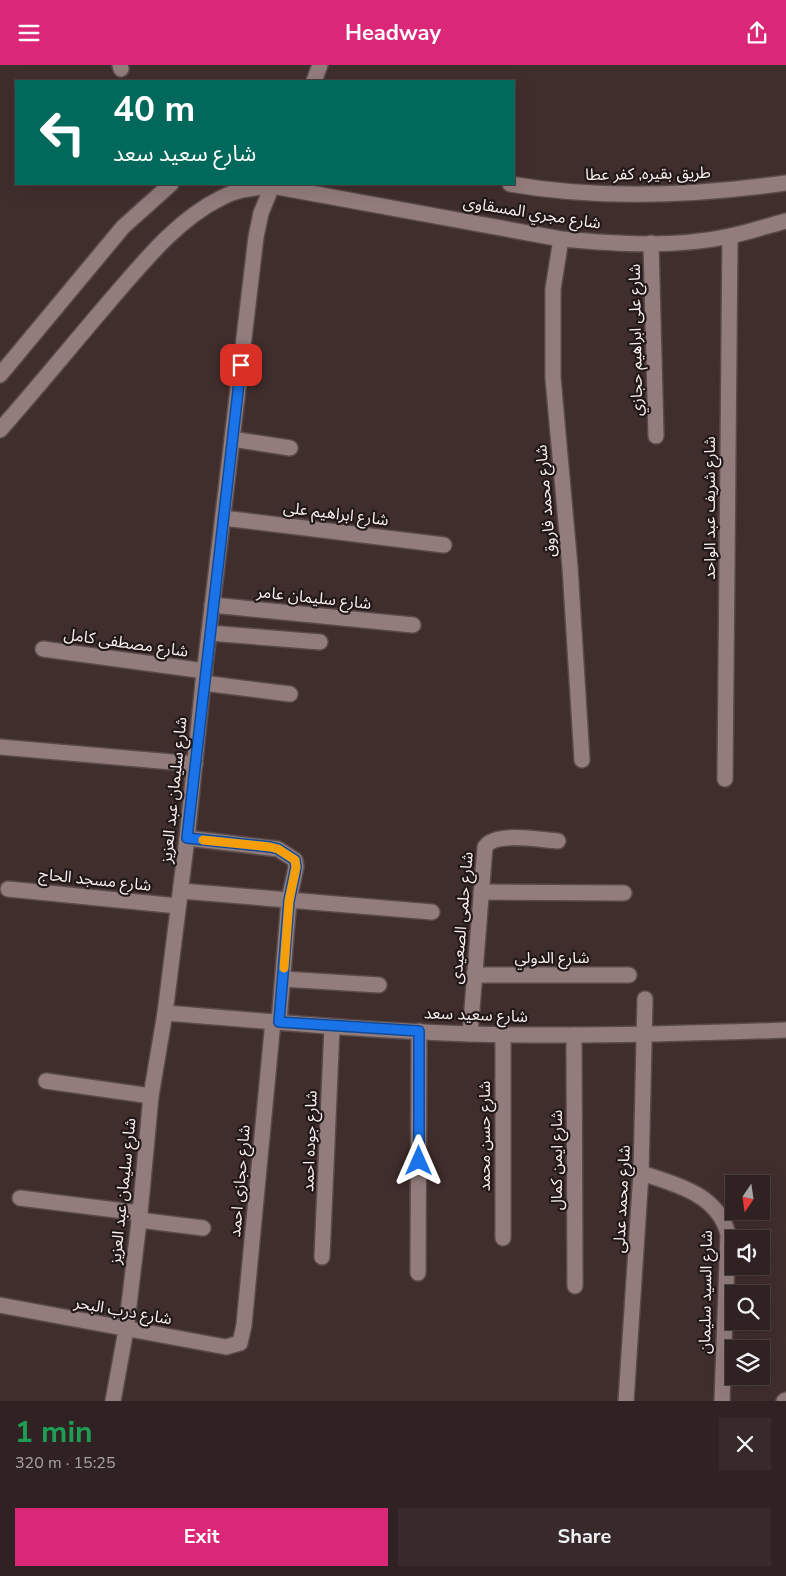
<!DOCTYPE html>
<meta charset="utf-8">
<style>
body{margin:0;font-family:"Nunito Sans","Noto Sans Arabic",sans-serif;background:#382a2a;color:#f1f3f6;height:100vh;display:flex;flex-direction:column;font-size:19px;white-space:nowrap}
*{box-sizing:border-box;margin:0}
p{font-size:16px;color:#a8a4a5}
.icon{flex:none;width:28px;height:28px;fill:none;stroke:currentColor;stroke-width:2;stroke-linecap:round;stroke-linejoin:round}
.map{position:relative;height:1336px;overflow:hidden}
.sheet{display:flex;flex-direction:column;background:#302222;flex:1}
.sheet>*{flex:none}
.hud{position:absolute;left:15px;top:15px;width:500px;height:105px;border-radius:0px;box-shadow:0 5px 20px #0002,0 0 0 1px #4b3f40;background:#00695c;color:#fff;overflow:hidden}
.needle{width:32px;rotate:193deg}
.fabs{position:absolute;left:725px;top:1110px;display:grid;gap:10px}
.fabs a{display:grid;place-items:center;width:45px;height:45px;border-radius:0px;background:#302222;box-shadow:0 5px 20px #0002,0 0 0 1px #4b3f40;font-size:25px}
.pin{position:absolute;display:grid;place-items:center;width:42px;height:42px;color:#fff;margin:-21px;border-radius:10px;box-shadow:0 2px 8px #0006}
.me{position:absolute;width:55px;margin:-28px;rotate:0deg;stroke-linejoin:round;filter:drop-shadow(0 0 4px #0008)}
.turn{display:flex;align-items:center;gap:18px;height:105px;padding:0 15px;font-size:22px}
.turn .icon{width:65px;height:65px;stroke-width:2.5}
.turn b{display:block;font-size:35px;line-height:42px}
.round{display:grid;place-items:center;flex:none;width:52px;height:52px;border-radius:0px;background:#382a2a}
.overview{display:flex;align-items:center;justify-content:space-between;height:85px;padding:0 15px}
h1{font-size:30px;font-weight:700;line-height:38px;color:#1e9e55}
.primary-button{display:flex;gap:10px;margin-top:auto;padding:10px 15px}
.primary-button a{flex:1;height:58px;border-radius:0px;background:#db2777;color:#fff;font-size:20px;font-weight:700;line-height:58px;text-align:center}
.primary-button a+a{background:#382a2a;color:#f1f3f6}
header{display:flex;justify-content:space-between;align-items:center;height:65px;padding:0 15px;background:#db2777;color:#fff;font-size:22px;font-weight:700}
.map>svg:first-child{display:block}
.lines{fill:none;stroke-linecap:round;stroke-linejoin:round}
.street-casing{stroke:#594a49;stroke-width:18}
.street{stroke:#937d7c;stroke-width:15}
.route-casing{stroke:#114b97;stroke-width:12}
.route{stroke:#1a73e8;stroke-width:9}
.slow{stroke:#f59e0b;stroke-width:9}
.labels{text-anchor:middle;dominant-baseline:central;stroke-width:4.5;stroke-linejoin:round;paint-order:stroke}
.street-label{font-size:16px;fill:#fbefef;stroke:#211818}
</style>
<header><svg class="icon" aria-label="menu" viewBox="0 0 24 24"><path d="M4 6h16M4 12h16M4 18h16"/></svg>Headway<svg class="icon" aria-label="share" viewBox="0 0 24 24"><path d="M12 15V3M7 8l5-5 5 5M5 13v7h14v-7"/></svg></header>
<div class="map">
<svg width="786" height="1336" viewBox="0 0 786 1336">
<rect width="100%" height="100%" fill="#402e2d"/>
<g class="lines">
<g class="street-casing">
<g id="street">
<path d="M120 0 121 4"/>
<path d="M314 16 320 0"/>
<path d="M510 119C601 135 694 131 786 118"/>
<path d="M561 174 553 224V313L570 502 582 695"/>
<path d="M651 178 656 371"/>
<path d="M0 310 123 162 171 119"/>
<path d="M0 365C37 323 72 280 108 238 141 200 176 155 221 133 237 124 255 123 272 121L561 174C616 179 676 183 730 171 749 167 767 161 786 156"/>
<path d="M232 374 290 383"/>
<path d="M223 453 444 480"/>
<path d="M212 540 413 560"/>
<path d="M209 568 320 577"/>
<path d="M43 584 205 606"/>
<path d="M203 618 290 629"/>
<path d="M0 682 195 699"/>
<path d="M725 714 730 171"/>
<path d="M187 773 270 783 278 784 295 795 296 802 289 835 279 957"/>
<path d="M8 824 178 841"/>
<path d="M181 826 432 847"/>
<path d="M481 827 624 828"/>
<path d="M474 910H629"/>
<path d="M283 914 379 920"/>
<path d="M165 948C267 956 369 966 471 969 576 972 681 969 786 965"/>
<path d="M470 969 485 782C495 766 540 775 558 776"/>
<path d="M574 970 575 1221"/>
<path d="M46 1016 151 1031"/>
<path d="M641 1108C675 1119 718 1129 728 1169L722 1336"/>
<path d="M20 1133 140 1148"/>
<path d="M139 1155 203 1163"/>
<path d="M503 1173V970"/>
<path d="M322 1192 332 962"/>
<path d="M418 1208 419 966"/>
<path d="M0 1240 226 1282 240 1278 244 1260 273 956"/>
<path d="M113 1336 126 1265 140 1148 151 1031 165 948 187 773 203 618 256 172 261 148 273 119"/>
<path d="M626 1336 641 1108 645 934"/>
<path d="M784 1336 786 1335"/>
</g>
</g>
<use href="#street" class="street"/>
</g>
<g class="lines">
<g class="route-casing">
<path id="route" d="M241 300 187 773 270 782 278 784 295 795 296 802 289 836 279 957 419 966V1096"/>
</g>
<use href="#route" class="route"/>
<path class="slow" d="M203 775 270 782 278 784 295 795 296 802 289 836 284 903"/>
</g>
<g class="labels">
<g class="street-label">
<text transform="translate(648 109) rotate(-1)">طريق بقيره, كفر عطا</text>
<text transform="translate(532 148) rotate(9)">شارع مجري المسقاوى</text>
<text transform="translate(636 275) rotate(-91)">شارع على ابراهيم حجازي</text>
<text transform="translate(546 436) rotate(-95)">شارع محمد فاروق</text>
<text transform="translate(710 443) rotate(-90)">شارع شريف عبد الواحد</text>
<text transform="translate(336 449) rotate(7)">شارع ابراهيم على</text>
<text transform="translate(314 533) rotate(6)">شارع سليمان عامر</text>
<text transform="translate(126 578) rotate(8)">شارع مصطفى كامل</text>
<text transform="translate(174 725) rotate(-84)">شارع سليمان عبد العزيز</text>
<text transform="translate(95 815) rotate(6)">شارع مسجد الحاج</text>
<text transform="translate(462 853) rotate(-85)">شارع حلمى الصعيدى</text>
<text x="552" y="893">شارع الدولي</text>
<text transform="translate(476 950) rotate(2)">شارع سعيد سعد</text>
<text transform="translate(485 1071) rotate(-90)">شارع حسن محمد</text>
<text transform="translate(310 1076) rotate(-88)">شارع جوده احمد</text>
<text transform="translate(557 1095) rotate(-90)">شارع ايمن كمال</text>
<text transform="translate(240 1116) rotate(-85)">شارع حجازى احمد</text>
<text transform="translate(123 1126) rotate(-84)">شارع سليمان عبد العزيز</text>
<text transform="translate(622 1134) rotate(-87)">شارع محمد عدلى</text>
<text transform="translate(706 1227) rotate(-89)">شارع السيد سليمان</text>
<text transform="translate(123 1246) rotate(10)">شارع درب البحر</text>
</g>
</g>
</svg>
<div class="fabs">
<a><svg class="needle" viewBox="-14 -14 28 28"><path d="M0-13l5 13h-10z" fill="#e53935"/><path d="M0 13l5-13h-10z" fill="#a8a4a5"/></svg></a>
<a><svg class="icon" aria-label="sound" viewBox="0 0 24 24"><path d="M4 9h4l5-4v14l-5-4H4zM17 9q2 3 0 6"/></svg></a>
<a><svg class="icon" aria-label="search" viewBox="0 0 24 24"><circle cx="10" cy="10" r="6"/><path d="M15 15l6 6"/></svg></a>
<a><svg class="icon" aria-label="layers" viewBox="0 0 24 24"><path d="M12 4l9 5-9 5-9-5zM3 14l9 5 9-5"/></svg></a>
</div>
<div class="pin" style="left:241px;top:300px;background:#d93025"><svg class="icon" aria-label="arrive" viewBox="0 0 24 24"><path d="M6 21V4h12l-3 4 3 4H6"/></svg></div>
<svg class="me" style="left:419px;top:1096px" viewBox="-20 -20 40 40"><path d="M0-17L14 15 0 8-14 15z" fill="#1a73e8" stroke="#fff" stroke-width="4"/></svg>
<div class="hud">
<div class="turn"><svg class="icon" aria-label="left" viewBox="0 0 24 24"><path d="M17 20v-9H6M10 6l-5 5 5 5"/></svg><div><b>40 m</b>شارع سعيد سعد</div></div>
</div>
</div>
<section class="sheet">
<div class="overview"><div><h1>1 min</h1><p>320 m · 15:25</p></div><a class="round"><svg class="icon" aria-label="close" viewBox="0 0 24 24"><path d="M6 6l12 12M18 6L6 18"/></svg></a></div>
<div class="primary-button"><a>Exit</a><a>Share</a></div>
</section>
